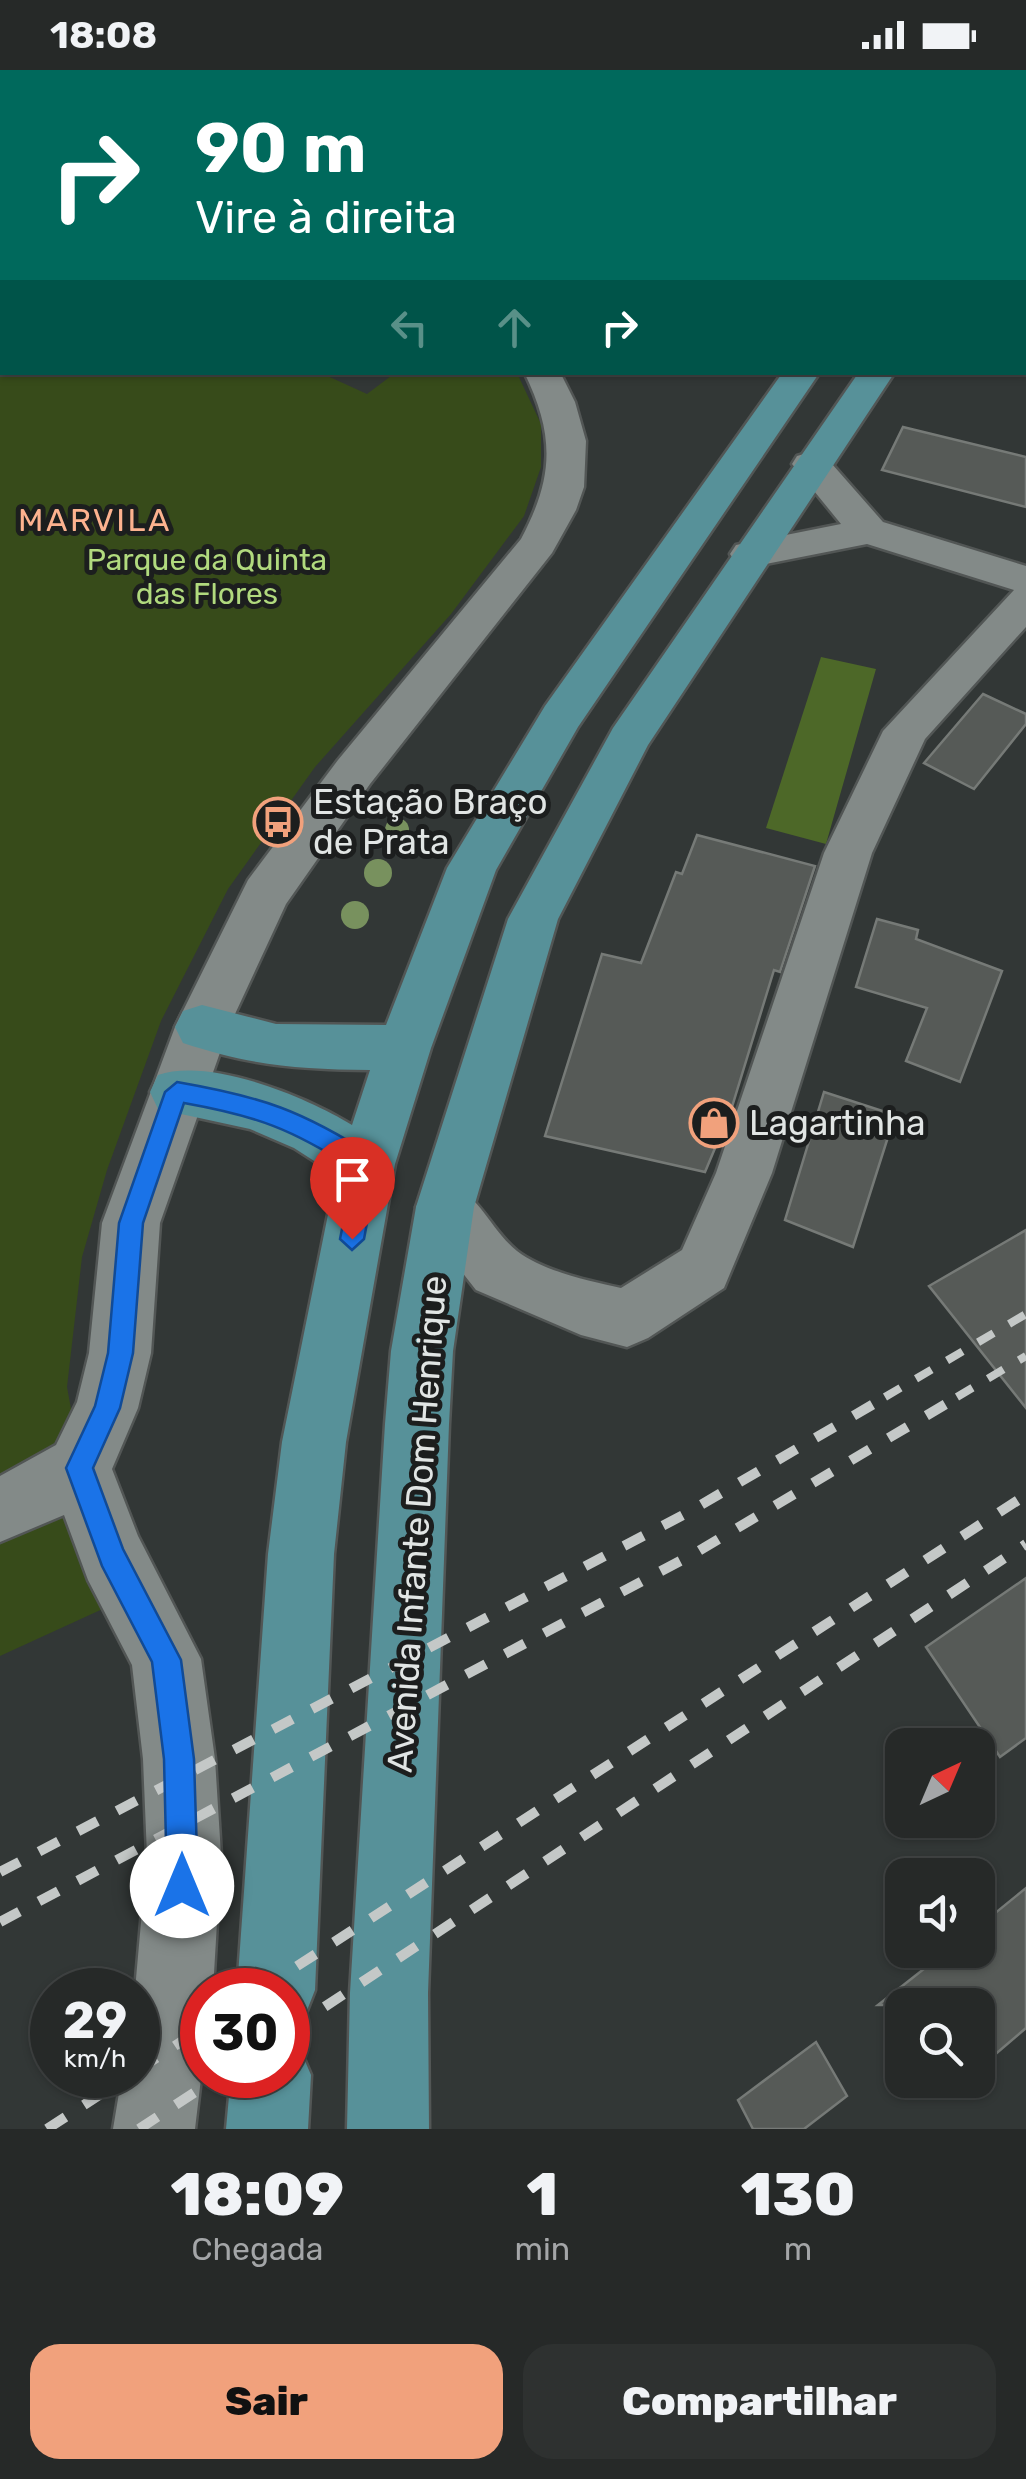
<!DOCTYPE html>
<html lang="pt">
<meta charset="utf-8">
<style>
body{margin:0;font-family:Rubik,sans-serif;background:#2e3130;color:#f1f3f6;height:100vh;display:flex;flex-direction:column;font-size:38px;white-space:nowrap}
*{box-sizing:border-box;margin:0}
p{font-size:32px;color:#a4a6a8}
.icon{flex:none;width:55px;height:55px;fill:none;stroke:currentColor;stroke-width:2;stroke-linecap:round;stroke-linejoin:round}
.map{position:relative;height:2059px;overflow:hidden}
.panel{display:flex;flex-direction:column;background:#262928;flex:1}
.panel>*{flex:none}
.guide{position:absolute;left:0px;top:0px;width:1028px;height:305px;box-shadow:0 2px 8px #0004,0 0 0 2px #424545;background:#00695c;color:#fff;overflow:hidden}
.needle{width:65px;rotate:44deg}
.fabs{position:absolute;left:885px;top:1658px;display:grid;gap:20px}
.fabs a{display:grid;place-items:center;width:110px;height:110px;border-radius:20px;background:#262928;box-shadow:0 2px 8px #0004,0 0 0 2px #424545;font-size:50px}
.speed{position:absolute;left:30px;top:1898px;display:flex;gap:20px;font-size:50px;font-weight:700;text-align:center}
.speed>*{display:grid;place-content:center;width:130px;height:130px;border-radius:50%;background:#262928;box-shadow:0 2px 8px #0004,0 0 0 2px #424545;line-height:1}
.speed small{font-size:25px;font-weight:400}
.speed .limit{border:15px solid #d22;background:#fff;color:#111}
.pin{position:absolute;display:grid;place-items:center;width:85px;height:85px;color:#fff;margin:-102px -42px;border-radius:50% 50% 50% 0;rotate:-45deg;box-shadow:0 0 10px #0007}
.pin .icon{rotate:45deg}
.me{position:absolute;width:110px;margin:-55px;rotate:0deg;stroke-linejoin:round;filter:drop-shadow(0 0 8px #0008)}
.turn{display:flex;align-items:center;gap:35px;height:210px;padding:0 30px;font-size:45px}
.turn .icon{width:130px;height:130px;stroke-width:2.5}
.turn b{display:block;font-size:70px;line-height:85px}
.lanes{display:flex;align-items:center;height:95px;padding:0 30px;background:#0003;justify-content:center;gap:50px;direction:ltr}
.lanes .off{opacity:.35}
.eta{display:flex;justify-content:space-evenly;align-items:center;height:170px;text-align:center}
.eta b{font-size:60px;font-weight:800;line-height:70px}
.action{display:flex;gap:20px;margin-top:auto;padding:20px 30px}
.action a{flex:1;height:115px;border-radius:30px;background:#f1a17c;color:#111;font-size:40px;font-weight:800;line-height:115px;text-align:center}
.action a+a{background:#2e3130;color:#f1f3f6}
.status{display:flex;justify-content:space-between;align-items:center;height:70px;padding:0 50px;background:#262928;direction:ltr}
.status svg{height:28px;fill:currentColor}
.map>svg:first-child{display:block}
.green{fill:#374b1a}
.forest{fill:#4d6828}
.building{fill:#565a57;stroke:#767a77;stroke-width:2.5}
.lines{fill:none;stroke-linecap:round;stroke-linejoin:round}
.minor-casing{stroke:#525655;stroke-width:5}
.major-casing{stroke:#525655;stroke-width:5}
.minor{fill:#838a88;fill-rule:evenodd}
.major{fill:#579199;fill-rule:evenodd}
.rail-far1{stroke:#c4c8c7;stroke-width:8;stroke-dasharray:18 18;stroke-linecap:butt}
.rail{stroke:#c4c8c7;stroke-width:10;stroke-dasharray:22 22;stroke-linecap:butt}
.tree{fill:#78915e}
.route{fill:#1a73e8;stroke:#114b97;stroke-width:2.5}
.labels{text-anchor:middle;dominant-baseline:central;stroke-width:10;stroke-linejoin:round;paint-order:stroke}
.far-park-label{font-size:30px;fill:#b1da7e;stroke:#1c1e1e}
.far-quarter-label{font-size:32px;letter-spacing:2.5px;fill:#fdb28f;stroke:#1c1e1e}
.poi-label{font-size:35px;fill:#e1e5e4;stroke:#1c1e1e;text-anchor:start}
.street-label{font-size:35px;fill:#e1e5e4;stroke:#1c1e1e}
</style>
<div class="status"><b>18:08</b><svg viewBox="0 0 49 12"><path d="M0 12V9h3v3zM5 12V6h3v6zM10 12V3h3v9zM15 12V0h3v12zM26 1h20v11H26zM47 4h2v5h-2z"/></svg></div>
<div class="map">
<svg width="1026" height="2059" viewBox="0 0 1026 2059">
<rect width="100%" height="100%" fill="#323736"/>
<path class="green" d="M0 147 2 302 321 303 367 324 395 303H517L541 354V397L524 446 451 544 315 697 228 819 161 951 107 1100 82 1187 67 1317 107 1537 0 1586Z"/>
<path class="forest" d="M821 587 876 599 826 774 766 758Z"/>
<g class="building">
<path d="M903 357 1026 387V437L882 400Z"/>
<path d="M983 624 1026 644V654L974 719 924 693Z"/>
<path d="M697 765 815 796 780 902 774 900 731 1040 705 1102 545 1066 602 884 641 893 676 802 682 804Z"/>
<path d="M877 849 918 860 916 869 1002 901 960 1012 906 991 927 938 856 917Z"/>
<path d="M824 1022 895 1045 853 1177 785 1150Z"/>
<path d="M1026 1160V1338L929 1216Z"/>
<path d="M1026 1508V1668L1000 1687 926 1577Z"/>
<path d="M1026 1818V1958L978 1999V1935H878L948 1880H978V1857Z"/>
<path d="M816 1972 847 2026 804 2059H753L738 2030Z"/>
</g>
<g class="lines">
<g class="minor-casing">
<g id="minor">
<path d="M0 55 2 56V74H0Z"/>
<path d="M524 302H560L575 332 586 371 584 417 576 440 552 483 370 714 286 834 229 957 160 1153 151 1283 138 1338 112 1399 138 1466 201 1589 215 1689 221 1785 213 1920H202V2000L195 2059H113L122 2005H138L135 1920 147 1785 143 1689 132 1595 88 1510 64 1445 0 1472V1406L56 1375 77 1332 89 1283 102 1153 175 957 248 810 338 690 521 469C554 407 555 365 524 302Z"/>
<path d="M811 382 825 386 883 452 1026 496V557L925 669 872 783 772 1103 724 1218 648 1268 627 1277 581 1265 476 1220 425 1155 416 1137 425 1119 445 1111C480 1124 489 1158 517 1181 543 1201 589 1211 621 1218L682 1180 716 1103 824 783 883 661 1014 520 867 474 750 497 736 493 730 484 736 475 841 454 792 394 797 386Z"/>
</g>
</g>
<g class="major-casing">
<g id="major">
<rect x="1025" y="65" width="1" height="18"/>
<path d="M1026 119V138L1025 139V119Z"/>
<path d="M783 302H820L578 657 496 800 431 978 395 1094 346 1372 334 1484 315 1920 304 1948 288 1954V1920H237L268 1484 282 1372 336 1105 294 1078 250 1059 158 1039 150 1022 158 1005C210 987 306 1027 352 1055L370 1000C298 999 253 996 183 973L175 957 183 941 202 935 276 954 386 955 447 798 545 636Z"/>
<path d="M859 302H895L648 675 558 849 474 1137 453 1281 449 1354 428 1923 429 2059H347L350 1923 385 1354 391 1281 416 1137 508 849 613 658Z"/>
<path d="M288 1972 299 1977 311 2005 308 2059H226L231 2005H288Z"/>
</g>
</g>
<use href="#minor" class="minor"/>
<use href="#major" class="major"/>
<g class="rail-far1">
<path d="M885 1327 1026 1244"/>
<path d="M957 1327 1026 1286"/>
</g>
<g class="rail">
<path d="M0 1802 687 1443 889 1325"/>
<path d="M0 1852 697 1482 961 1325"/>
<path d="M260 1920 1026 1425"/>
<path d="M288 1961 1026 1474"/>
<path d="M138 2000 202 1958"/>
<path d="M47 2059 130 2005"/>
<path d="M139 2059 221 2005"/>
</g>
</g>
<g class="tree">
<circle cx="397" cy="760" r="12"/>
<circle cx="378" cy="803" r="14"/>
<circle cx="355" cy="845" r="14"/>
</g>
<path class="route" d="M177 1012C263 1027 301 1040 375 1087L378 1094 364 1169 352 1180 340 1169 354 1099C292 1059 257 1046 184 1033L143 1153 133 1283 120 1338 93 1398 123 1479 181 1590 194 1689 198 1816 194 1827 182 1832 171 1827 167 1816 164 1689 152 1592 102 1496 66 1398 95 1336 108 1283 119 1153 165 1022Z"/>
<defs>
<g id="bus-ring" transform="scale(2.5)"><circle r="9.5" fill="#1c1e1e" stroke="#f1a17c" stroke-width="1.5"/><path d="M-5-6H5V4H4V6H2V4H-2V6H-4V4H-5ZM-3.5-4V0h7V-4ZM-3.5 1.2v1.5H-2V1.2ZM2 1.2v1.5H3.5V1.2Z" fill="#f1a17c"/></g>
<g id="shop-ring" transform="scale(2.5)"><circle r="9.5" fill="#1c1e1e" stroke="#f1a17c" stroke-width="1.5"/><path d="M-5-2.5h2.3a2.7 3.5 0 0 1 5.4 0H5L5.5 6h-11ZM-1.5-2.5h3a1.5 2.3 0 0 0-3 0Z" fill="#f1a17c"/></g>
</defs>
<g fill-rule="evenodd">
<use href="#bus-ring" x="278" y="752"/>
<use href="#shop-ring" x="714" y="1053"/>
</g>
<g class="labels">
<g class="far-park-label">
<text x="207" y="490">Parque da Quinta<tspan x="207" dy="34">das Flores</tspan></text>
</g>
<g class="far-quarter-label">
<text x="95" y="450">MARVILA</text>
</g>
<g class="poi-label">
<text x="313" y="732">Estação Braço<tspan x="313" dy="40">de Prata</tspan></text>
<text x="749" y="1053">Lagartinha</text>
</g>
<g class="street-label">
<text transform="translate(417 1454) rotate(-86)">Avenida Infante Dom Henrique</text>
</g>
</g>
</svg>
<div class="fabs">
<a><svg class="needle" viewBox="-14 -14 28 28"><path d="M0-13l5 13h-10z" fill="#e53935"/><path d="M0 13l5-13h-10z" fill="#a4a6a8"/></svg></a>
<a><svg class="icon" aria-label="sound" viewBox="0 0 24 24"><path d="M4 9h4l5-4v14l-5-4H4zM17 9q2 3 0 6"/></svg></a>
<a><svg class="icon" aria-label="search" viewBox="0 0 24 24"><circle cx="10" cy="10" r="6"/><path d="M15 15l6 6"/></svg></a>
</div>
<div class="speed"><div>29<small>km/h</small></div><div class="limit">30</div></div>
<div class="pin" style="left:352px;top:1169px;background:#d93025"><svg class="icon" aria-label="arrive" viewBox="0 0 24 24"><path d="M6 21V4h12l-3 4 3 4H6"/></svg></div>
<svg class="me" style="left:182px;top:1816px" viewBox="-20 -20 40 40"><circle r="19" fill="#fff"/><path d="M0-13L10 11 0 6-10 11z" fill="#1a73e8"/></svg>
<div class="guide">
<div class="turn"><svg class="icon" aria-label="right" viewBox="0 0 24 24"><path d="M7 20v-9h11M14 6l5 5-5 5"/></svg><div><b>90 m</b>Vire à direita</div></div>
<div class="lanes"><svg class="icon off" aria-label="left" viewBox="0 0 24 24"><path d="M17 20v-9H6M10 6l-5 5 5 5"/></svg><svg class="icon off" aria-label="ahead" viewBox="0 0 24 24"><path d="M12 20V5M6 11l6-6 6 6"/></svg><svg class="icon" aria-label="right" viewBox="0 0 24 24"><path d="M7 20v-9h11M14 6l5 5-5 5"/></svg></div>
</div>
</div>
<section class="panel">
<div class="eta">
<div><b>18:09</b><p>Chegada</p></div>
<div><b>1</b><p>min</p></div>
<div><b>130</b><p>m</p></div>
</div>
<div class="action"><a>Sair</a><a>Compartilhar</a></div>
</section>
